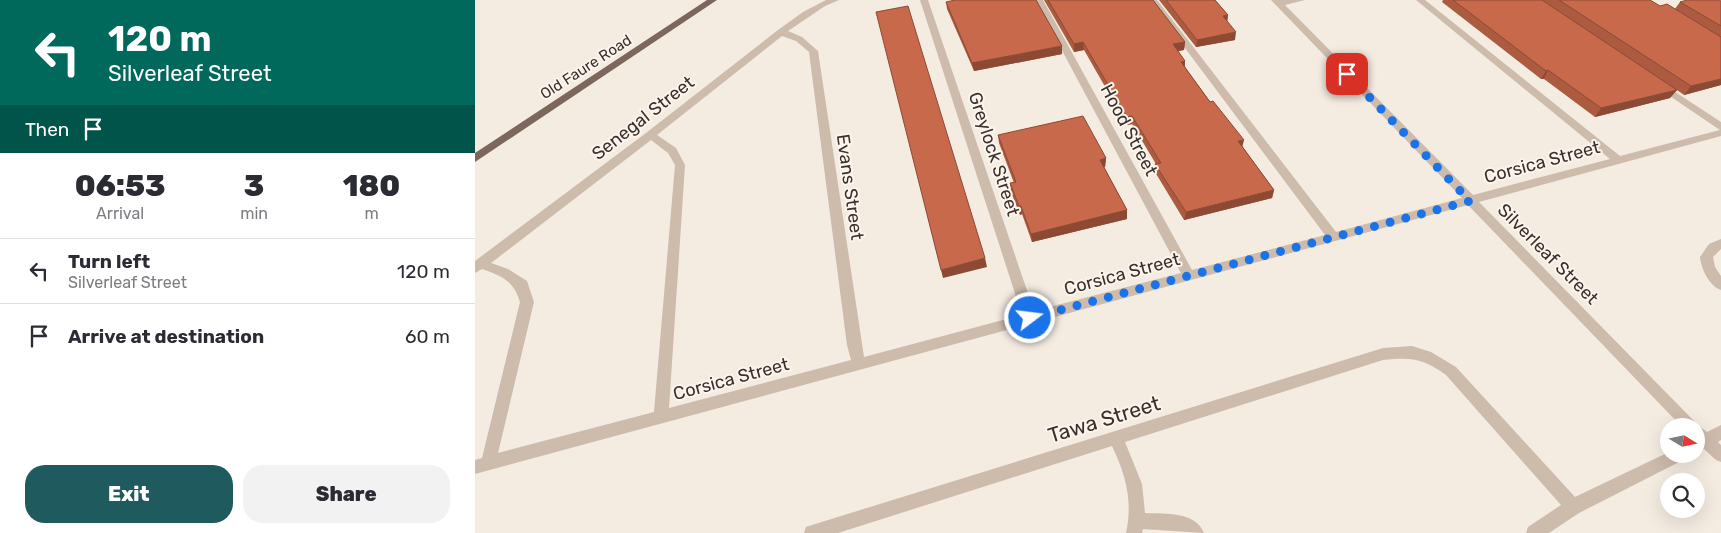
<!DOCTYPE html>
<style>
body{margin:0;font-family:Rubik,sans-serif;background:#f2f2f3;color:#2b2b33;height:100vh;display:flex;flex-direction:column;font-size:19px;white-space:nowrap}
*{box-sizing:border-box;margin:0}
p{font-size:16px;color:#7c7c81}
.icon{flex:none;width:28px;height:28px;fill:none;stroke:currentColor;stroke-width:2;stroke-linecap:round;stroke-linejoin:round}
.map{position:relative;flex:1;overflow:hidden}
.side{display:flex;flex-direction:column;background:#fff;width:475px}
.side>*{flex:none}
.hud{background:#00695c;color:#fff;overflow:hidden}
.needle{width:32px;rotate:100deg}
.tools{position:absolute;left:1185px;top:418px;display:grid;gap:10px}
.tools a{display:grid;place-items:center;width:45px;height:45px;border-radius:50%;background:#fff;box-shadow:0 5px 20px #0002;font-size:25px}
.pin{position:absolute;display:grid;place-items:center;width:42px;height:42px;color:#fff;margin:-21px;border-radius:10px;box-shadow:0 2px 8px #0006}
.me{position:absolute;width:55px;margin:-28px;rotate:75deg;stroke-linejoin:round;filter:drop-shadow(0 0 4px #0008)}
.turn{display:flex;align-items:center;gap:18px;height:105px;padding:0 25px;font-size:22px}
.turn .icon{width:65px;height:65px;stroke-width:2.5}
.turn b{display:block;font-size:35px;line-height:42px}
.then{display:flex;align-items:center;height:48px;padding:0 25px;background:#0003;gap:10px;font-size:19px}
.eta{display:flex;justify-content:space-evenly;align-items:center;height:85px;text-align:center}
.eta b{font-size:30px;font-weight:800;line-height:35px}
.primary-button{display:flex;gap:10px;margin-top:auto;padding:10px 25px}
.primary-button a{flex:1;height:58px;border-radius:20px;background:#1f5a5e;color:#fff;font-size:20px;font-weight:800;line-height:58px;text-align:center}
.primary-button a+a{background:#f2f2f3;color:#2b2b33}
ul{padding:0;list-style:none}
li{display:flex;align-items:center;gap:15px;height:65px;padding:0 25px;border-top:1px solid #e1e1e2}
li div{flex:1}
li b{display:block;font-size:19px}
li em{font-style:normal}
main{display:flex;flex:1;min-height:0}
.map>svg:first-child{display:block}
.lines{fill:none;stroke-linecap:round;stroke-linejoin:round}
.street{fill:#cdbbac;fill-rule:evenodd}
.primary{fill:#7d675c;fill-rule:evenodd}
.wall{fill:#ac5a40}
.shaded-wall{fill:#8c4a34}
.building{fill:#c8694b;stroke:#8c4a34}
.route{stroke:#1a73e8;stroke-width:9;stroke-dasharray:0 16.2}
.labels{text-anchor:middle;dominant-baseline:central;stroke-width:4;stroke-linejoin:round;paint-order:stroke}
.far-street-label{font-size:15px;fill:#3b302b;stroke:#fbf5ee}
.street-label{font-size:18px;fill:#3b302b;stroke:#fbf5ee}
.near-street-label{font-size:21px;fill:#3b302b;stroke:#fbf5ee}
</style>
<main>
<section class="side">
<div class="hud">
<div class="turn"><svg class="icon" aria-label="left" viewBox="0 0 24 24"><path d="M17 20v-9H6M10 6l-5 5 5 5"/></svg><div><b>120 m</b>Silverleaf Street</div></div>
<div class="then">Then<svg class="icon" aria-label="arrive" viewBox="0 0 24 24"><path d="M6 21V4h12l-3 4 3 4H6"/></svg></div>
</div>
<div class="eta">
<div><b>06:53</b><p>Arrival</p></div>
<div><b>3</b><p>min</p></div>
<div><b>180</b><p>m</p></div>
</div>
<ul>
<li><svg class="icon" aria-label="left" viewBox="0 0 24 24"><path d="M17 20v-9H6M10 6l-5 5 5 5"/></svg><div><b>Turn left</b><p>Silverleaf Street</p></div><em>120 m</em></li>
<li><svg class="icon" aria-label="arrive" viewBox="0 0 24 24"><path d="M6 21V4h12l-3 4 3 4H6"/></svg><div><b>Arrive at destination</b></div><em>60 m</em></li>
</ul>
<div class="primary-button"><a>Exit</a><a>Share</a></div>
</section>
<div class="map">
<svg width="1246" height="533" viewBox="0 0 1246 533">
<rect width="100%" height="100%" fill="#f4ebe1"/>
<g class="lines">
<g class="street">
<path d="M351 0H364L350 6 313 31 327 37 343 51 389 357 547 315 445 0H453L559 311 706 273 560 0H568L717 270 850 235 674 0H682L861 232 987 198 796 0H830L810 5 998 195 1135 159 941 0H950L1145 156 1245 130 1180 86 1182 84H1188L1246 122V136L1004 202 1223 425 1232 432 1246 425V440L1243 442 1246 445V462L1241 460 1229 449 1221 453V426H1206L993 205 0 474V460L7 458 45 302C39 281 27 276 7 269L0 273V261L171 133 303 30 328 12ZM307 36 321 41 334 52 372 345 376 360 194 408 210 165 201 148 182 135ZM176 140 193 153 200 165 179 412 23 453 59 302 52 281 33 269 16 263Z"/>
<path d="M1246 239V249L1238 257 1240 267 1246 276V290C1234 286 1226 268 1225 257L1234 244Z"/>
<path d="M937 346 956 352 981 367 1100 497 1194 452V454H1213L1210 459 1104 513 1074 533H1051L1053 527 1086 505 971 375C948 358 936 357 908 360L650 442 667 484 670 513C690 514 720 511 729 533L668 529 667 533H651C658 502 651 475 637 446L363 533H329L331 527 337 525 908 348Z"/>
</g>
<path class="primary" d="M232 0H242L0 162V153Z"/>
</g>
<g class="wall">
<path d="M569 0H678L710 42 709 50 703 51 710 61V67L799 190 797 198 709 220 680 172 681 164 657 124 652 125 609 50 599 52Z"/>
<path d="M684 0H740L753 15 752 21 760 40 721 47Z"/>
<path d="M968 0H1175L1185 6 1200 9 1205 2 1246 1V85L1209 95 1202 90 1195 98 1120 117 1069 79H1066L967 2Z"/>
<path d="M471 2 587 46V54L499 71 472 9Z"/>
<path d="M523 135 631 158 630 167H629L652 210V219L557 242 547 214 545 215 536 192 535 183H539L524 143Z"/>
</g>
<g class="shaded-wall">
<path d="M753 15 752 23 748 16Z"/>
<path d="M761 32 760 40 721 47 722 40Z"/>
<path d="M608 42 609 50 599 52V44Z"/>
<path d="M710 42 709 50 697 52 698 44Z"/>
<path d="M587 46V54L499 71 497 63Z"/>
<path d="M710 61 709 69 706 62Z"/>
<path d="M1073 70 1069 79H1066L1071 71Z"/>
<path d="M1246 79V85L1209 95 1216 86Z"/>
<path d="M1202 90 1195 98 1120 117 1126 108Z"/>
<path d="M657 116V124L652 125V117Z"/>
<path d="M769 140 767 148 763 141Z"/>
<path d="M631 158 630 167 625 168V160Z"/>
<path d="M799 190 797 198 709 220 711 212Z"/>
<path d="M544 206H546L547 214 545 215Z"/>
<path d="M652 210V219L557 242 556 234Z"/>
<path d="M510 258 512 267 468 278 466 270Z"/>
</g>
<g class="building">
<path d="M480 0H561L587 46 497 63 471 2Z"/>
<path d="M573 0H678L710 42 698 44 710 61 706 62 735 102 738 101 769 140 763 141 799 190 711 212 680 164 686 163 657 116 652 117 608 42 599 44Z"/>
<path d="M691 0H740L753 15 748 16 761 32 722 40Z"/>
<path d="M978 0H1067L1202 90 1126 108 1073 70 1071 71Z"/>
<path d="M1084 0H1175L1185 6 1192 4 1246 37V79L1216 86Z"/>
<path d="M1212 0H1244L1246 1V26L1205 2Z"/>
<path d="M433 6 510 258 466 270 401 12Z"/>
<path d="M608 116 631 158 625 160 652 210 556 234 546 206H544L535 183 541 182 523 135Z"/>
</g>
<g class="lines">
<path class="route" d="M555 318 995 201 872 74"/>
</g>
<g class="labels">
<g class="far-street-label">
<text transform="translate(111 67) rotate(-33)">Old Faure Road</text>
</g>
<g class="street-label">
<text transform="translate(168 118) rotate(-38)">Senegal Street</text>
<text transform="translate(654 130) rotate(62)">Hood Street</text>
<text transform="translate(519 154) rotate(72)">Greylock Street</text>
<text transform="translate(1067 162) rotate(-15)">Corsica Street</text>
<text transform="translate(375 187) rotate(82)">Evans Street</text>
<text transform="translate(1073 254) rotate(45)">Silverleaf Street</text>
<text transform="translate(647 274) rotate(-15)">Corsica Street</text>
<text transform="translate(256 379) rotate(-15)">Corsica Street</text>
</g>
<g class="near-street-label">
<text transform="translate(629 419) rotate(-17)">Tawa Street</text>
</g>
</g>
</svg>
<div class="tools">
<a><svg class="needle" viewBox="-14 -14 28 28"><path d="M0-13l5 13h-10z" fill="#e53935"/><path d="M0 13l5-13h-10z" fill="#7c7c81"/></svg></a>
<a><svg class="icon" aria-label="search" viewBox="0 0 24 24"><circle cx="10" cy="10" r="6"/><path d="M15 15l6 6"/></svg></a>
</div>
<div class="pin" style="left:872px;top:74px;background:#d93025"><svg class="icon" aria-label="arrive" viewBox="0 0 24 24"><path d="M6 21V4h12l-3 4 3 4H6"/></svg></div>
<svg class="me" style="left:555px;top:318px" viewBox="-20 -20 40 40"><circle r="17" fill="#1a73e8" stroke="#fff" stroke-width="3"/><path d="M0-11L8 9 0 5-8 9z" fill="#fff"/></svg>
</div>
</main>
